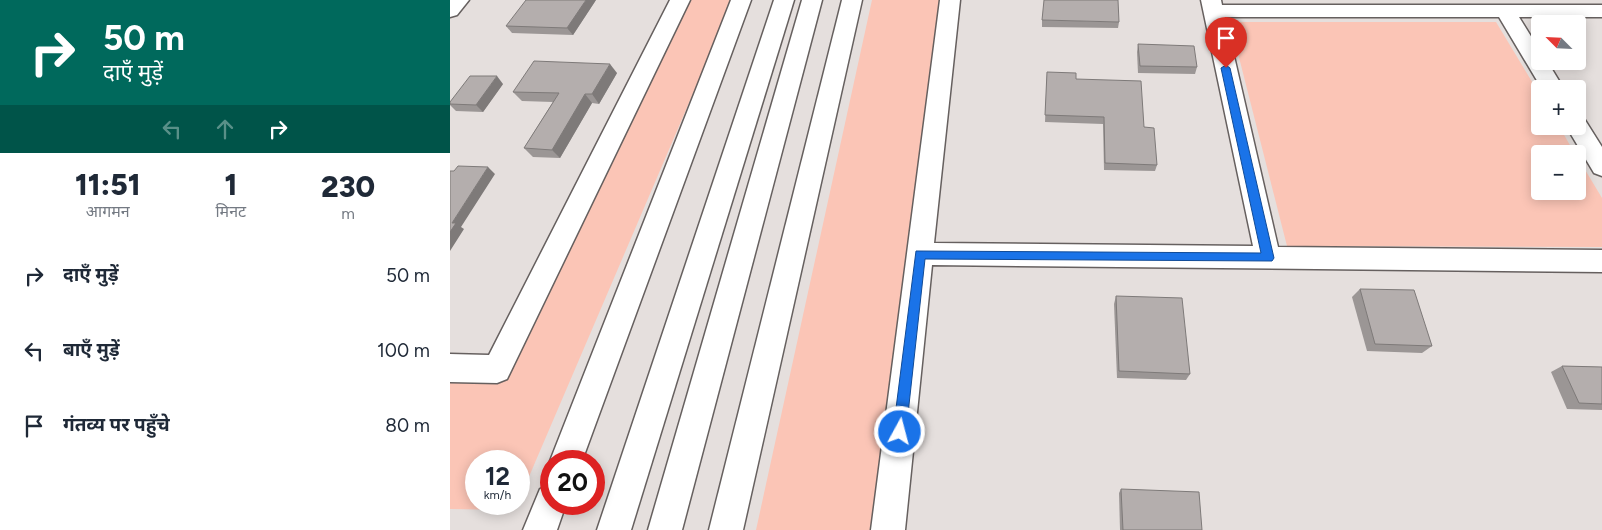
<!DOCTYPE html>
<html lang="hi">
<meta charset="utf-8">
<style>
body{margin:0;font-family:Figtree,"Noto Sans Devanagari",sans-serif;background:#f6f6f7;color:#1f2937;height:100vh;display:flex;flex-direction:column;font-size:19px;white-space:nowrap}
*{box-sizing:border-box;margin:0}
p{font-size:16px;color:#747a83}
.icon{flex:none;width:28px;height:28px;fill:none;stroke:currentColor;stroke-width:2;stroke-linecap:round;stroke-linejoin:round}
.map{position:relative;flex:1;overflow:hidden}
.drawer{display:flex;flex-direction:column;background:#fff;width:450px}
.drawer>*{flex:none}
.hud{background:#00695c;color:#fff;overflow:hidden}
.needle{width:32px;rotate:294deg}
.tools{position:absolute;left:1081px;top:15px;display:grid;gap:10px}
.tools a{display:grid;place-items:center;width:55px;height:55px;border-radius:5px;background:#fff;box-shadow:0 2px 12px #0003;font-size:25px}
.speed{position:absolute;left:15px;top:450px;display:flex;gap:10px;font-size:25px;font-weight:700;text-align:center}
.speed>*{display:grid;place-content:center;width:65px;height:65px;border-radius:50%;background:#fff;box-shadow:0 2px 12px #0003;line-height:1}
.speed small{font-size:12px;font-weight:400}
.speed .limit{border:8px solid #d22;background:#fff;color:#111}
.pin{position:absolute;display:grid;place-items:center;width:42px;height:42px;color:#fff;margin:-51px -21px;border-radius:50% 50% 50% 0;rotate:-45deg;box-shadow:0 0 5px #0007}
.pin .icon{rotate:45deg}
.me{position:absolute;width:55px;margin:-28px;rotate:7deg;stroke-linejoin:round;filter:drop-shadow(0 0 4px #0008)}
.turn{display:flex;align-items:center;gap:18px;height:105px;padding:0 20px;font-size:22px}
.turn .icon{width:65px;height:65px;stroke-width:2.5}
.turn b{display:block;font-size:35px;line-height:42px}
.lanes{display:flex;align-items:center;height:48px;padding:0 20px;background:#0003;justify-content:center;gap:25px;direction:ltr}
.lanes .off{opacity:.35}
.eta{display:flex;justify-content:space-evenly;align-items:center;height:85px;text-align:center}
.eta b{font-size:30px;font-weight:800;line-height:35px}
ul{padding:0;list-style:none}
li{display:flex;align-items:center;gap:15px;height:75px;padding:0 20px}
li div{flex:1}
li b{display:block;font-size:19px}
li em{font-style:normal}
main{display:flex;flex:1;min-height:0}
.map>svg:first-child{display:block}
.green{fill:#fbc5b6}
.lines{fill:none;stroke-linecap:round;stroke-linejoin:round}
.minor-casing{stroke:#66605f;stroke-width:3}
.minor{fill:#fff;fill-rule:evenodd}
.wall{fill:#9b9695}
.shaded-wall{fill:#7e7a79}
.building{fill:#b4aead;stroke:#7e7a79}
.route{fill:#1a73e8;stroke:#114b97}
</style>
<main>
<section class="drawer">
<div class="hud">
<div class="turn"><svg class="icon" aria-label="right" viewBox="0 0 24 24"><path d="M7 20v-9h11M14 6l5 5-5 5"/></svg><div><b>50 m</b>दाएँ मुड़ें</div></div>
<div class="lanes"><svg class="icon off" aria-label="left" viewBox="0 0 24 24"><path d="M17 20v-9H6M10 6l-5 5 5 5"/></svg><svg class="icon off" aria-label="ahead" viewBox="0 0 24 24"><path d="M12 20V5M6 11l6-6 6 6"/></svg><svg class="icon" aria-label="right" viewBox="0 0 24 24"><path d="M7 20v-9h11M14 6l5 5-5 5"/></svg></div>
</div>
<div class="eta">
<div><b>11:51</b><p>आगमन</p></div>
<div><b>1</b><p>मिनट</p></div>
<div><b>230</b><p>m</p></div>
</div>
<ul>
<li><svg class="icon" aria-label="right" viewBox="0 0 24 24"><path d="M7 20v-9h11M14 6l5 5-5 5"/></svg><div><b>दाएँ मुड़ें</b></div><em>50 m</em></li>
<li><svg class="icon" aria-label="left" viewBox="0 0 24 24"><path d="M17 20v-9H6M10 6l-5 5 5 5"/></svg><div><b>बाएँ मुड़ें</b></div><em>100 m</em></li>
<li><svg class="icon" aria-label="arrive" viewBox="0 0 24 24"><path d="M6 21V4h12l-3 4 3 4H6"/></svg><div><b>गंतव्य पर पहुँचे</b></div><em>80 m</em></li>
</ul>
</section>
<div class="map">
<svg width="1152" height="530" viewBox="0 0 1152 530">
<rect width="100%" height="100%" fill="#e5dfdd"/>
<g class="green">
<path d="M240 0H283L69 500V461H26V504H67L64 510 0 509V379L54 380Z"/>
<path d="M422 0H490L421 530H306Z"/>
<path d="M780 22H1046L1090 95V126H1109L1125 154H1090V191H1128V158L1152 198V247L837 246Z"/>
</g>
<g class="lines">
<g class="minor-casing">
<g id="minor">
<path d="M0 0H19L7 15 0 17Z"/>
<path d="M220 0H240L57 379 47 383 0 382V354L39 355Z"/>
<path d="M281 0H301L132 461H101V463L100 461Z"/>
<path d="M324 0H344L181 530H147Z"/>
<path d="M352 0H372L232 530H198Z"/>
<path d="M392 0H412L293 530H259Z"/>
<path d="M490 0H510L484 243 803 246 751 0H771L772 5H1152V17H1069L1090 51V61H1097L1114 89H1092L1049 17H775L828 247 1152 250V272L482 265 455 530H421Z"/>
<path d="M1128 118 1135 120 1152 147V176L1144 173 1116 126H1128Z"/>
<path d="M101 484V504H116L107 530H73L90 489Z"/>
</g>
</g>
<use href="#minor" class="minor"/>
</g>
<g class="wall">
<path d="M146 0 123 35 62 33 56 26Z"/>
<path d="M592 20 669 22 668 28 592 27Z"/>
<path d="M688 44 747 67 745 74 688 73 687 52Z"/>
<path d="M597 72 626 79 694 127 707 165 705 171 654 170 653 124 595 122Z"/>
<path d="M167 73 149 104 142 103 110 158 83 157 74 148 103 102 72 101 63 92Z"/>
<path d="M53 84 33 112 6 111 0 105V102Z"/>
<path d="M910 289 982 346 972 353 917 351 902 297Z"/>
<path d="M666 296 740 374 736 380 667 378 664 304Z"/>
<path d="M1112 366 1152 367V410L1117 409 1101 372Z"/>
<path d="M671 489 752 530H670L669 493Z"/>
</g>
<g class="shaded-wall">
<path d="M136 0H146L123 35 117 28Z"/>
<path d="M160 64 167 73 149 104 142 94Z"/>
<path d="M47 76 53 84 33 112 26 105Z"/>
<path d="M135 94 142 103 110 158 102 150Z"/>
<path d="M38 167 45 174 11 227 14 229 0 251V232L2 223Z"/>
</g>
<g class="building">
<path d="M76 0H136L117 28 56 26Z"/>
<path d="M594 0H668L669 22 592 20Z"/>
<path d="M688 44 744 46 747 67 690 66Z"/>
<path d="M84 61 160 64 142 94H135L102 150 74 148 109 93 63 92Z"/>
<path d="M597 72 626 73V79L691 81 694 127 704 128 707 165 655 163 654 117 595 115Z"/>
<path d="M20 76H47L26 105 0 104V102Z"/>
<path d="M8 166 38 167 2 223H6L0 232V171H4Z"/>
<path d="M910 289 964 290 982 346 925 344Z"/>
<path d="M666 296 732 298 740 374 669 371Z"/>
<path d="M1112 366 1152 367V404L1129 403Z"/>
<path d="M671 489 749 492 752 530H673Z"/>
</g>
<path class="route" d="M776 65 780 68 824 258 822 261 475 259 456 432 454 436 450 438 445 436 443 432 466 251 811 253 771 68Z"/>
</svg>
<div class="tools">
<a><svg class="needle" viewBox="-14 -14 28 28"><path d="M0-13l5 13h-10z" fill="#e53935"/><path d="M0 13l5-13h-10z" fill="#747a83"/></svg></a>
<a>+</a>
<a>−</a>
</div>
<div class="speed"><div>12<small>km/h</small></div><div class="limit">20</div></div>
<div class="pin" style="left:776px;top:68px;background:#d93025"><svg class="icon" aria-label="arrive" viewBox="0 0 24 24"><path d="M6 21V4h12l-3 4 3 4H6"/></svg></div>
<svg class="me" style="left:450px;top:432px" viewBox="-20 -20 40 40"><circle r="17" fill="#1a73e8" stroke="#fff" stroke-width="3"/><path d="M0-11L8 9 0 5-8 9z" fill="#fff"/></svg>
</div>
</main>
